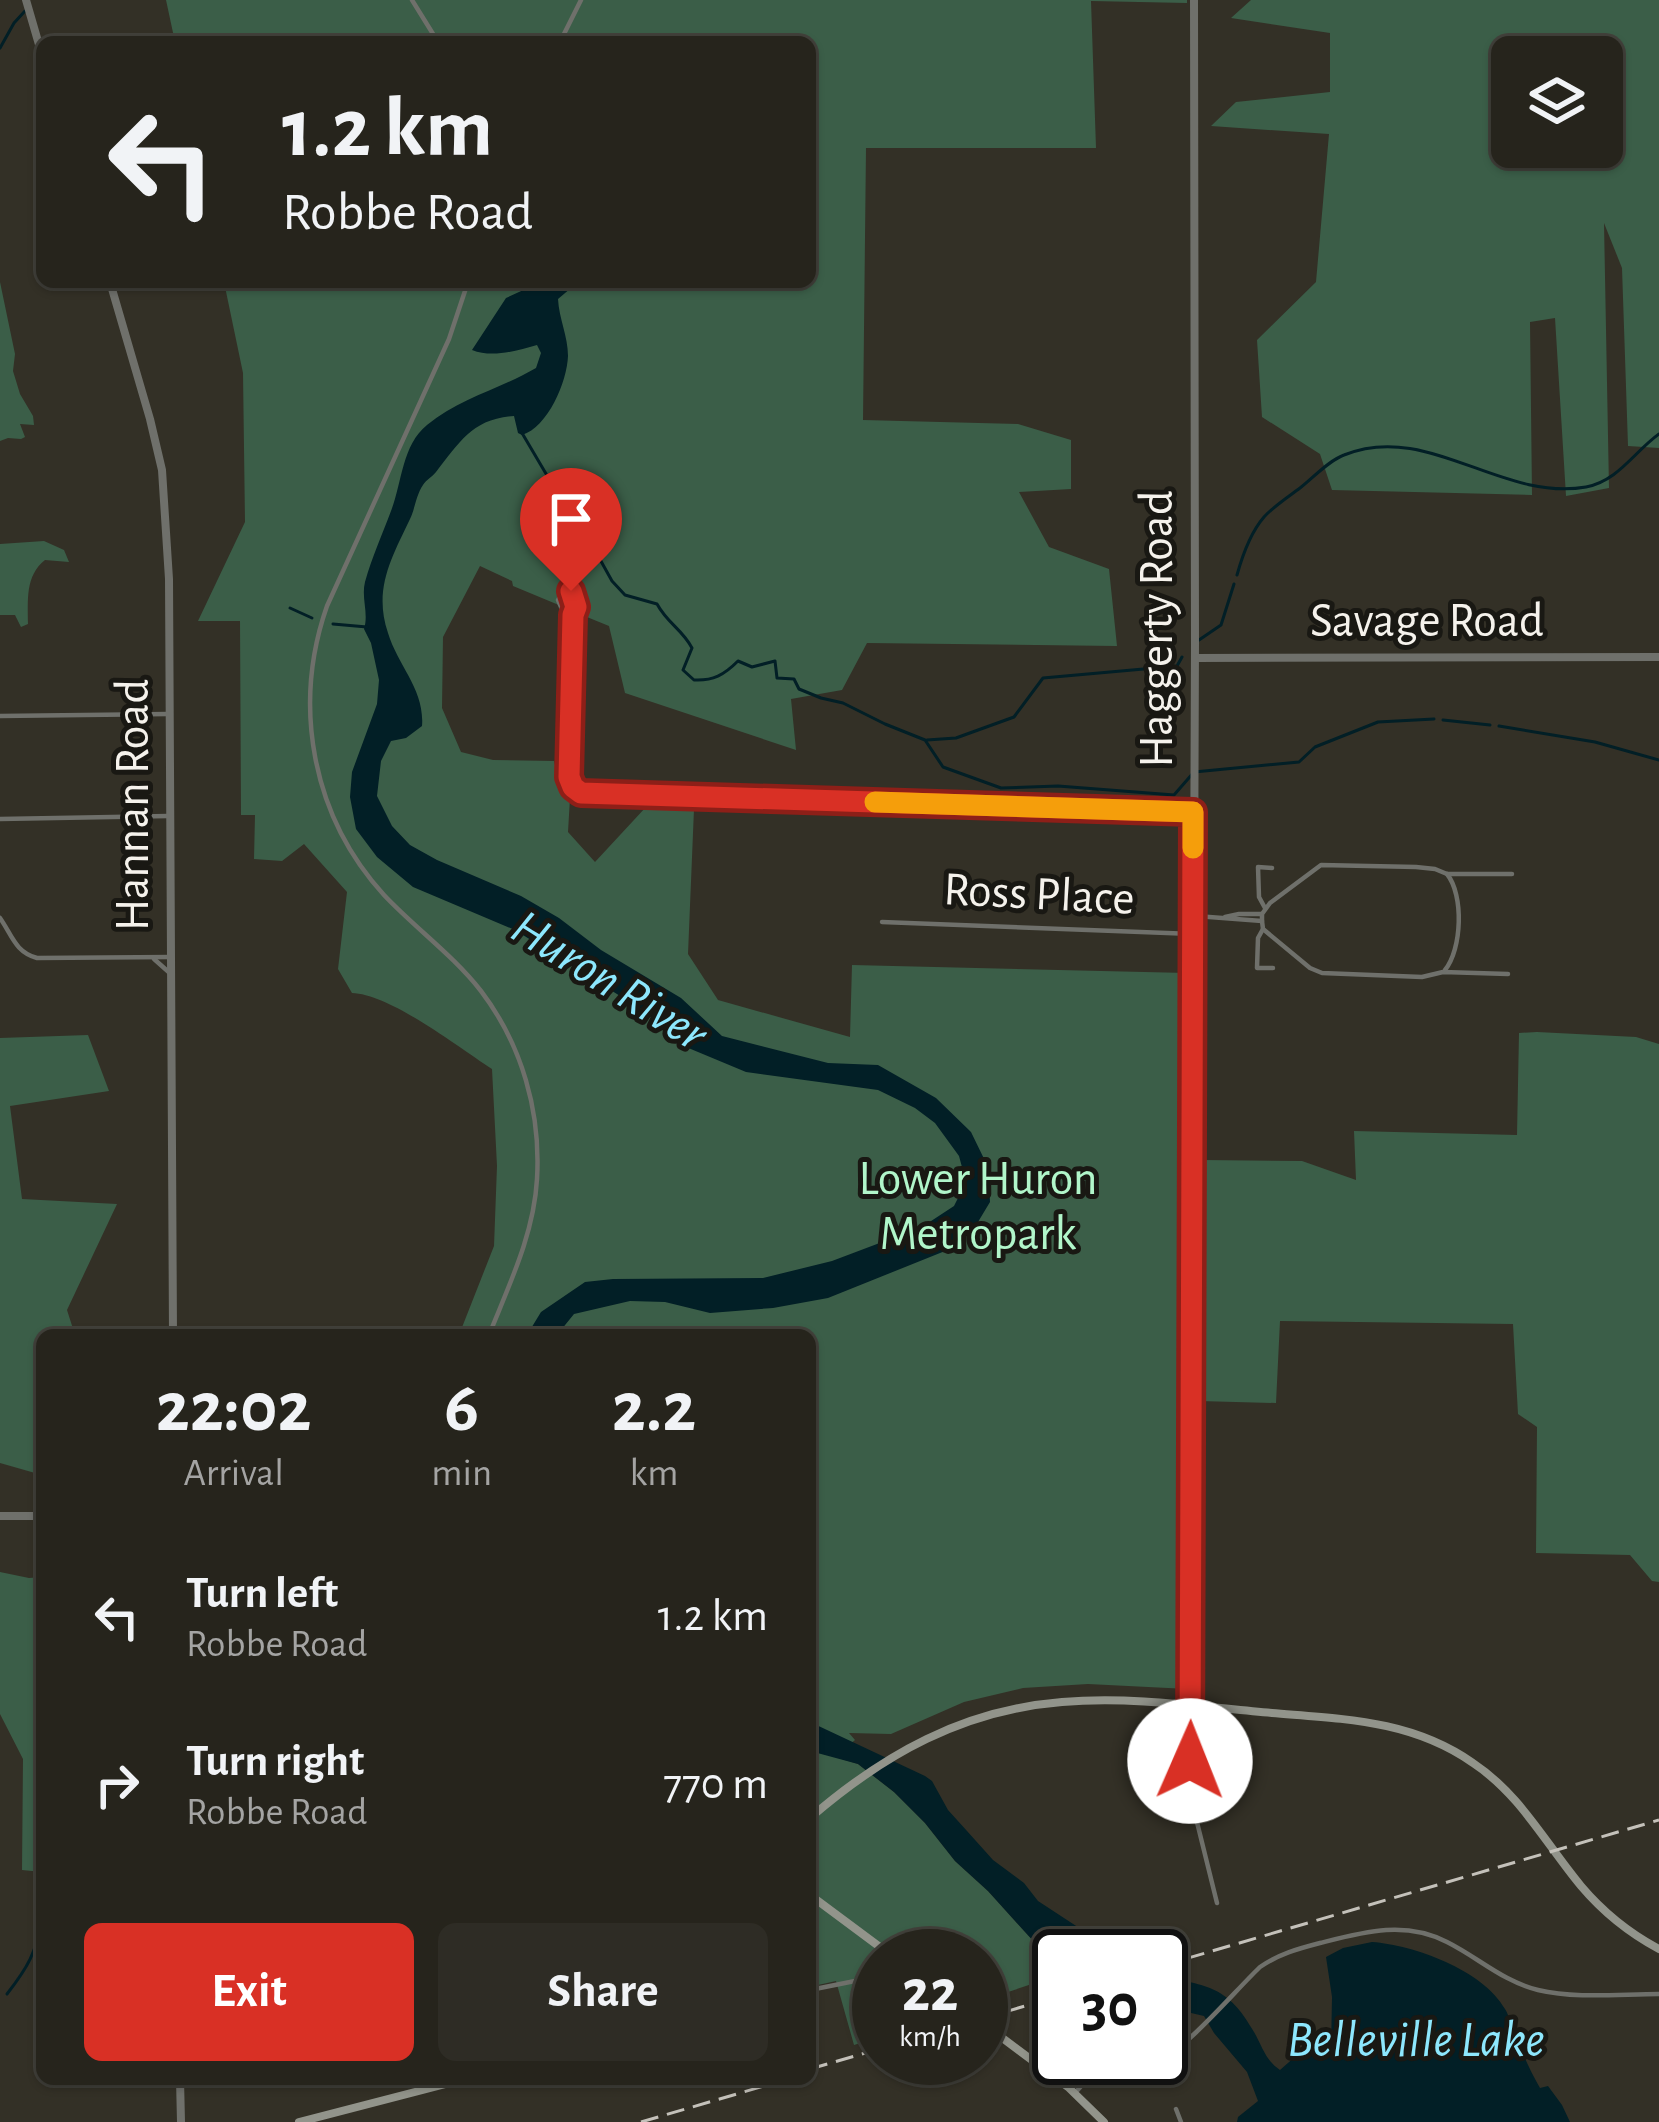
<!DOCTYPE html>
<style>
body{margin:0;font-family:"Alegreya Sans",sans-serif;background:#2e2c25;color:#f1f3f6;height:100vh;display:flex;flex-direction:column;font-size:45px;white-space:nowrap}
*{box-sizing:border-box;margin:0}
p{font-size:39px;color:#a4a4a3}
.icon{flex:none;width:66px;height:66px;fill:none;stroke:currentColor;stroke-width:2;stroke-linecap:round;stroke-linejoin:round}
.map{position:relative;flex:1;overflow:hidden}
.sheet{position:absolute;left:36px;top:1329px;width:780px;height:756px;display:flex;flex-direction:column;background:#26241c;border-radius:18px;box-shadow:0 3px 9px #0004,0 0 0 3px #42413b}
.sheet>*{flex:none}
.top-card{position:absolute;left:36px;top:36px;width:780px;height:252px;border-radius:18px;box-shadow:0 3px 9px #0004,0 0 0 3px #42413b;background:#26241c;color:#f1f3f6;overflow:hidden}
.fabs{position:absolute;left:1491px;top:36px;display:grid;gap:24px}
.fabs a{display:grid;place-items:center;width:132px;height:132px;border-radius:18px;background:#26241c;box-shadow:0 3px 9px #0004,0 0 0 3px #42413b;font-size:60px}
.speed{position:absolute;left:852px;top:1929px;display:flex;gap:24px;font-size:60px;font-weight:700;text-align:center}
.speed>*{display:grid;place-content:center;width:156px;height:156px;border-radius:50%;background:#26241c;box-shadow:0 3px 9px #0004,0 0 0 3px #42413b;line-height:1}
.speed small{font-size:30px;font-weight:400}
.speed .limit{border:6px solid #111;border-radius:18px;background:#fff;color:#111}
.pin{position:absolute;display:grid;place-items:center;width:102px;height:102px;color:#fff;margin:-123px -51px;border-radius:50% 50% 50% 0;rotate:-45deg;box-shadow:0 0 12px #0007}
.pin .icon{rotate:45deg}
.me{position:absolute;width:132px;margin:-66px;rotate:1deg;stroke-linejoin:round;filter:drop-shadow(0 0 9px #0008)}
.turn{display:flex;align-items:center;gap:42px;height:252px;padding:0 48px;font-size:54px}
.turn .icon{width:156px;height:156px;stroke-width:2.5}
.turn b{display:block;font-size:84px;line-height:102px}
.eta{display:flex;justify-content:space-evenly;align-items:center;height:204px;text-align:center}
.eta b{font-size:72px;font-weight:600;line-height:84px}
.action{display:flex;gap:24px;margin-top:auto;padding:24px 48px}
.action a{flex:1;height:138px;border-radius:18px;background:#d93025;color:#fff;font-size:48px;font-weight:600;line-height:138px;text-align:center}
.action a+a{background:#2e2c25;color:#f1f3f6}
ul{padding:0;list-style:none}
li{display:flex;align-items:center;gap:36px;height:168px;padding:0 48px}
li div{flex:1}
li b{display:block;font-size:45px}
li em{font-style:normal}
.map>svg:first-child{display:block}
.green{fill:#3b5e48;fill-rule:evenodd}
.water{fill:#021f26}
.lines{fill:none;stroke-linecap:round;stroke-linejoin:round}
.stream{stroke:#021f26;stroke-width:3}
.minor{stroke:#6f706b;stroke-width:4.5}
.tertiary{stroke:#6f706b;stroke-width:8}
.secondary{stroke:#92948b;stroke-width:8}
.rail{stroke:#c4c1ba;stroke-width:3;stroke-dasharray:18 9;stroke-linecap:butt}
.route-casing{stroke:#8d1f18;stroke-width:30}
.route{stroke:#d93025;stroke-width:21}
.slow{stroke:#f59e0b;stroke-width:21}
.labels{text-anchor:middle;dominant-baseline:central;stroke-width:10;stroke-linejoin:round;paint-order:stroke}
.street-label{font-size:48px;fill:#f5f2ec;stroke:#191813}
.park-label{font-size:48px;fill:#b1f6ca;stroke:#191813}
.water-label{font-size:51px;font-style:italic;fill:#8de7fd;stroke:#191813}
</style>
<div class="map">
<svg width="1659" height="2122" viewBox="0 0 1659 2122">
<rect width="100%" height="100%" fill="#333026"/>
<g class="green">
<path d="M166 0H1187V3L1091 1 1096 148H866L863 420 1018 424 1071 440V489L1019 492 1049 547 1109 569 1117 646 867 643 842 690 791 699 796 750 625 693 609 626 582 615V631H576L575 639H567L566 608 513 586 512 581 480 566 443 637 442 708 461 752 493 760 554 761 555 765 561 764 560 779 565 780V796L570 798 568 832 595 862 646 807 694 809 688 954 718 1000 850 1037 852 965 1187 973 1188 1689 1088 1684 1023 1688 964 1702 891 1734 849 1733 855 1740 835 1757 858 1764 894 1792 925 1823 955 1861 988 1891 1036 1944 1059 1956V1975L981 2001V1956H879V2037L854 2045 836 1981 818 1985 816 1962 810 1953V1335H459L494 1246 497 1166 492 1069C458 1047 390 994 352 993L338 969 347 892 304 844 282 861 254 859 255 815H241L240 621H198L245 522 243 373 224 282H810V42H175Z"/>
<path d="M1251 0H1659V448L1628 446 1622 268 1604 223 1609 488 1566 496 1555 318 1530 322 1532 495 1332 490 1320 454 1262 417 1257 340 1316 282 1329 134 1211 126 1236 102 1330 92V33L1231 18ZM1512 57H1602V147H1512Z"/>
<path d="M0 282 15 354 13 371 20 394 33 416 34 425 20 424 25 437 21 439 8 438 0 441Z"/>
<path d="M44 541 64 550 69 562 45 560C25 576 28 600 28 624L21 627 15 615H0V544Z"/>
<path d="M1537 1032 1636 1037 1659 1044V1582L1652 1581 1630 1555 1536 1553 1537 1427 1518 1414 1513 1324 1280 1321 1276 1403 1199 1401 1201 1160 1302 1161 1356 1180 1354 1131 1517 1135 1519 1033Z"/>
<path d="M88 1035 109 1091 10 1106 22 1199 117 1204 67 1310 75 1335H42V1475L0 1463V1038Z"/>
<path d="M0 1572 29 1578 42 1577V1872L22 1870 23 1759 0 1714Z"/>
</g>
<g class="water">
<path d="M541 282H614L595 288H571L558 299C559 319 568 336 568 356 567 382 548 427 522 435L518 433 514 416C472 419 460 442 436 472 432 477 426 480 423 485 416 495 415 509 410 519 392 557 373 589 388 633 398 666 425 690 422 726L406 738 391 741 381 761 377 796 392 826 410 845 437 860 521 896 559 918 601 950 681 998 722 1036 828 1063 878 1065 936 1098 971 1132 988 1167 990 1202 972 1232 950 1249 828 1298 773 1308 710 1313 665 1302 630 1301 574 1314 557 1335H527L541 1312 585 1282 613 1279 763 1278 832 1261 922 1227 954 1206 966 1182 959 1156 935 1123 915 1108 878 1090 746 1072 686 1047 644 1011 515 930 413 887 377 857 356 829 350 797 352 772 377 704 379 680 371 643 364 629C369 613 361 598 365 582 372 557 382 535 391 511 402 483 402 445 427 425 460 398 500 389 536 368L541 353 537 345C516 351 492 358 472 350L506 298Z"/>
<path d="M810 1722 925 1776 932 1781 948 1810 967 1831 993 1860 1024 1883 1038 1901 1122 1956H1059L1036 1944 988 1891 955 1861 925 1823 894 1792 858 1764 810 1751Z"/>
<path d="M1372 1942C1414 1945 1483 1970 1505 2009 1510 2017 1511 2027 1515 2036 1523 2054 1530 2071 1540 2088L1548 2086 1562 2105 1570 2122H1237L1238 2117 1258 2101 1247 2072 1214 2033 1204 2016 1161 2006V1976C1208 1986 1228 1986 1254 2032 1262 2046 1266 2061 1280 2070L1314 2040 1327 2054 1331 2050 1332 1997 1326 1957 1343 1948Z"/>
</g>
<g class="lines">
<g class="stream">
<path d="M0 48 14 23 25 11"/>
<path d="M522 433 565 506 582 527 612 581 625 595 657 604C668 624 682 629 692 648L683 670 694 680C713 681 724 675 738 661L752 667 775 661 777 678 794 679 799 689 821 698 843 703 885 724 925 740 943 767 1001 788 1058 786 1174 795 1194 772 1299 762 1315 747 1378 722 1434 719"/>
<path d="M1237 575C1242 557 1251 532 1264 517 1274 506 1288 497 1300 488 1313 478 1328 461 1344 455 1427 421 1501 502 1586 487 1618 481 1634 452 1659 434"/>
<path d="M290 608 312 618"/>
<path d="M333 624 367 627"/>
<path d="M1199 640 1221 625 1234 584"/>
<path d="M1443 720 1490 725"/>
<path d="M1499 726 1595 742 1659 760"/>
<path d="M927 740 956 738 1014 717 1043 678 1177 666 1182 657"/>
<path d="M7 1994C28 1967 36 1953 42 1919"/>
</g>
<g class="minor">
<path d="M412 0 438 42"/>
<path d="M560 42 581 0"/>
<path d="M468 282 449 339 327 606C292 706 312 816 384 895 415 928 453 955 481 991 522 1045 541 1112 537 1179 534 1234 509 1285 489 1335"/>
<path d="M572 632 576 606 570 591 562 593 558 600 572 632 574 646 569 777 573 787 581 793 1193 812"/>
<path d="M0 716 168 714"/>
<path d="M0 819 168 816"/>
<path d="M1265 908 1259 897 1258 867 1272 868"/>
<path d="M1196 916 1262 921"/>
<path d="M1225 917 1239 914H1261"/>
<path d="M0 918C12 935 15 952 37 958L171 957"/>
<path d="M1262 921V914L1270 903 1321 865 1416 867 1435 869 1447 874H1512"/>
<path d="M1262 921 1263 929 1310 968 1322 973 1422 977 1443 972 1508 974"/>
<path d="M882 922 1193 934"/>
<path d="M1263 929 1258 938 1257 968H1273"/>
<path d="M154 959 172 975"/>
<path d="M1445 970C1462 949 1464 895 1447 874"/>
<path d="M1191 1707 1192 1802 1217 1903"/>
<path d="M810 1990 875 1977"/>
<path d="M1075 2093 1092 2074C1115 2075 1135 2074 1156 2063 1187 2048 1233 1993 1260 1967 1279 1954 1297 1949 1320 1943 1363 1932 1405 1920 1447 1942 1479 1958 1502 1981 1538 1990 1576 1999 1620 1994 1659 1994"/>
<path d="M1176 2109 1181 2122"/>
</g>
<g class="tertiary">
<path d="M26 0 42 55"/>
<path d="M110 282 150 419 162 470 169 579 173 1335"/>
<path d="M1195 658 1659 657"/>
<path d="M0 1516H42"/>
<path d="M1191 1706 1195 643 1194 0"/>
<path d="M180 2079 181 2122"/>
</g>
<g class="secondary">
<path d="M810 1818C884 1754 963 1710 1062 1702 1132 1696 1203 1707 1272 1713 1344 1719 1412 1720 1473 1763 1520 1794 1546 1844 1581 1886 1603 1912 1629 1933 1659 1949"/>
<path d="M810 1895 892 1956"/>
<path d="M981 2022 1068 2087 1104 2122"/>
<path d="M299 2122 465 2079"/>
</g>
<g class="rail">
<path d="M1161 1966 1659 1820"/>
<path d="M981 2019 1059 1996"/>
<path d="M810 2069 879 2049"/>
<path d="M641 2122 788 2079"/>
</g>
</g>
<g class="lines">
<g class="route-casing">
<path id="route" d="M571 591 576 607 573 615 569 777 573 787 581 793 1193 812 1190 1761"/>
</g>
<use href="#route" class="route"/>
<path class="slow" d="M875 802 1193 812V848"/>
</g>
<g class="labels">
<g class="street-label">
<text x="1427" y="622">Savage Road</text>
<text transform="translate(1158 629) rotate(-90)">Haggerty Road</text>
<text transform="translate(134 805) rotate(-90)">Hannan Road</text>
<text transform="translate(1039 895) rotate(3)">Ross Place</text>
</g>
<g class="park-label">
<text x="978" y="1180">Lower Huron<tspan x="978" dy="55">Metropark</tspan></text>
</g>
<g class="water-label">
<text transform="translate(609 981) rotate(32)">Huron River</text>
<text x="1416" y="2040">Belleville Lake</text>
</g>
</g>
</svg>
<div class="fabs">
<a><svg class="icon" aria-label="layers" viewBox="0 0 24 24"><path d="M12 4l9 5-9 5-9-5zM3 14l9 5 9-5"/></svg></a>
</div>
<div class="speed"><div>22<small>km/h</small></div><div class="limit">30</div></div>
<div class="pin" style="left:571px;top:591px;background:#d93025"><svg class="icon" aria-label="arrive" viewBox="0 0 24 24"><path d="M6 21V4h12l-3 4 3 4H6"/></svg></div>
<svg class="me" style="left:1190px;top:1761px" viewBox="-20 -20 40 40"><circle r="19" fill="#fff"/><path d="M0-13L10 11 0 6-10 11z" fill="#d93025"/></svg>
<div class="top-card">
<div class="turn"><svg class="icon" aria-label="left" viewBox="0 0 24 24"><path d="M17 20v-9H6M10 6l-5 5 5 5"/></svg><div><b>1.2 km</b>Robbe Road</div></div>
</div>
<section class="sheet">
<div class="eta">
<div><b>22:02</b><p>Arrival</p></div>
<div><b>6</b><p>min</p></div>
<div><b>2.2</b><p>km</p></div>
</div>
<ul>
<li><svg class="icon" aria-label="left" viewBox="0 0 24 24"><path d="M17 20v-9H6M10 6l-5 5 5 5"/></svg><div><b>Turn left</b><p>Robbe Road</p></div><em>1.2 km</em></li>
<li><svg class="icon" aria-label="right" viewBox="0 0 24 24"><path d="M7 20v-9h11M14 6l5 5-5 5"/></svg><div><b>Turn right</b><p>Robbe Road</p></div><em>770 m</em></li>
</ul>
<div class="action"><a>Exit</a><a>Share</a></div>
</section>
</div>
